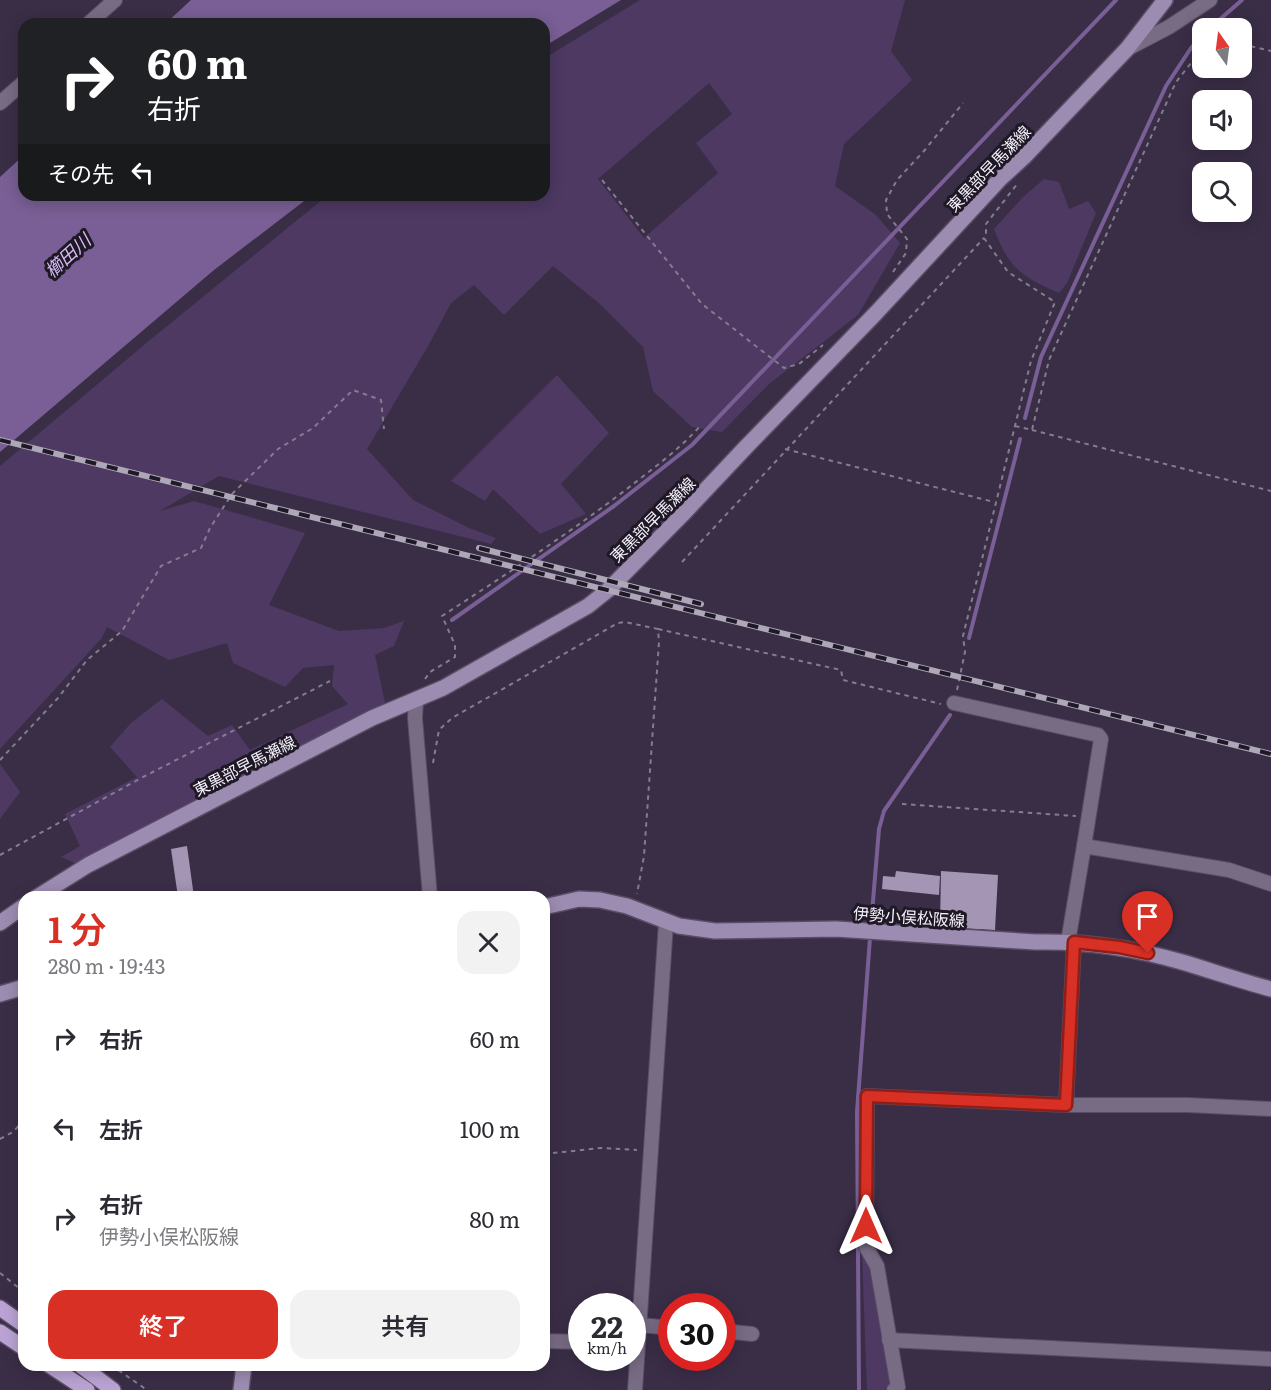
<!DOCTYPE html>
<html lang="ja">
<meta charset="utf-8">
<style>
body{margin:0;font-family:Literata,"Noto Sans JP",serif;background:#f2f2f3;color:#2b2b33;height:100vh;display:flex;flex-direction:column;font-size:22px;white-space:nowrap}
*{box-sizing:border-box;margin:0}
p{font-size:20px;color:#7c7c81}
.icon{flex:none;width:33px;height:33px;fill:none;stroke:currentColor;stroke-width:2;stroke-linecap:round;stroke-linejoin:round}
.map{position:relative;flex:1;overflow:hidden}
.sheet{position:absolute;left:18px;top:891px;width:532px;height:480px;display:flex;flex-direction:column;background:#fff;border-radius:18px;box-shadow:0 3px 15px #0003}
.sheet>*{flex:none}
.guide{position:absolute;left:18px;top:18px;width:532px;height:183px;border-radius:18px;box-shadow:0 3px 15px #0003;background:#202124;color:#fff;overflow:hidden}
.needle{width:39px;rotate:346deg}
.tools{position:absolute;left:1192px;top:18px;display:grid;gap:12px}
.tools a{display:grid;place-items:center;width:60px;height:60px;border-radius:12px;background:#fff;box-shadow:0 3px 15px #0003;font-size:30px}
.speed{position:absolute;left:568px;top:1293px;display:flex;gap:12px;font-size:30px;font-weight:700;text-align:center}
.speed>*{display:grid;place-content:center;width:78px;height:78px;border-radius:50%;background:#fff;box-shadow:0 3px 15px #0003;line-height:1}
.speed small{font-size:15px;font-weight:400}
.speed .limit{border:9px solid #d22;background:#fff;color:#111}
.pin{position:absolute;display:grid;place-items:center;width:51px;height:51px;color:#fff;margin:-62px -26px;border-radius:50% 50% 50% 0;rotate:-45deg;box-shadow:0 0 6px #0007}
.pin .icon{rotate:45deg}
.me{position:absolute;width:66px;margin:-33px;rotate:0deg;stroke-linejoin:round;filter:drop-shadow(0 0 4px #0008)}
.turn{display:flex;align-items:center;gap:21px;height:126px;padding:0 30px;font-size:27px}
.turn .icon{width:78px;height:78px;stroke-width:2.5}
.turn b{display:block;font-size:42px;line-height:51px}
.then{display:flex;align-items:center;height:57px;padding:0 30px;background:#0003;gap:12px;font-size:22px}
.round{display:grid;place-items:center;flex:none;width:63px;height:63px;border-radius:18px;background:#f2f2f3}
.overview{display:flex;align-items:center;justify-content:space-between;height:102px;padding:0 30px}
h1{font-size:36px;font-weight:600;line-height:45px;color:#d93025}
.primary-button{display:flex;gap:12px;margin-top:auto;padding:12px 30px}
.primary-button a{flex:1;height:69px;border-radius:18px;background:#d93025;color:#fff;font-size:24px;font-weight:600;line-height:69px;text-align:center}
.primary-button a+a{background:#f2f2f3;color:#2b2b33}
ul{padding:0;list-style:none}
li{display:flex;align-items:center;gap:18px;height:90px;padding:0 30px}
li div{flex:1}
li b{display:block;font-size:22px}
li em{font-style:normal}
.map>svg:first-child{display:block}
.green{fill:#4d3962;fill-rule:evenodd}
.water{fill:#795f95}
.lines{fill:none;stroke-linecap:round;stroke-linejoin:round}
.stream{stroke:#795f95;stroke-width:4}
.building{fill:#a395b3}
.minor-casing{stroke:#584d64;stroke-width:16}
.secondary-casing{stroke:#584d64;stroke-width:18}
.primary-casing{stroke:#584d64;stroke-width:18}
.path{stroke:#857c90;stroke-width:2;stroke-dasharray:4.5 4.5;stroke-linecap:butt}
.minor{stroke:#786c84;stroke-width:14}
.secondary{stroke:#9d8cb2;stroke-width:15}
.primary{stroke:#baa3d4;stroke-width:15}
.rail-casing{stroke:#aea7b8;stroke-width:6}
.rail{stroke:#1e1924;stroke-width:4;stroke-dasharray:11;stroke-linecap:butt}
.route-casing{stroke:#8d1f18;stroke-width:15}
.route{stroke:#d93025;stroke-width:10}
.labels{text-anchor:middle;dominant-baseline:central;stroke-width:6;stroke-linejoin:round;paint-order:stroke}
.street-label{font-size:16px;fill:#f6f1fe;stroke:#1e1924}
.water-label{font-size:18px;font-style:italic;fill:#d8baf9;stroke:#1e1924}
</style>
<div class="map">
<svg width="1271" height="1390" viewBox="0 0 1271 1390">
<rect width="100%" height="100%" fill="#3a2e47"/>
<g class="green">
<path d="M640 0H905L891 51 912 80 844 144 835 186 876 215 900 243 858 315 769 384 722 432 692 427 653 391 643 347 600 304 553 266 504 315 474 285 451 303 427 348 367 449 413 500 469 528 496 538 491 544 219 476 160 511 194 501 305 533 269 605 339 631 384 628 404 621 394 646 375 655 385 703 75 863 61 857 80 846 65 814 137 777 110 747 131 723 162 699 208 736 232 725 250 750 348 704 332 686 334 665 303 668 285 687 233 663 227 643 169 660 107 627 101 639 0 749V466L150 340 328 195H544L545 58ZM709 83 732 114 696 143 718 173 644 238 598 179Z"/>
<path d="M1044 179 1059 182 1069 209 1088 201 1096 213 1067 283 1059 293C1020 276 1009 268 994 229L1023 197Z"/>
<path d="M557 375 609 433 561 484 586 514 540 534 493 489 485 501 451 481Z"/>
<path d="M0 764 20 792 0 819Z"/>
<path d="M862 1254 872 1268 893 1384 885 1390H867Z"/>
</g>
<g class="water">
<path d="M191 0H621L545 46 544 24H165Z"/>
<path d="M24 155V195H312L214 270 0 452V177Z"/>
</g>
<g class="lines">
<g class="stream">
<path d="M1210 28 1242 0"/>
<path d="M1025 418 1041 357 1166 86 1191 48 1203 36"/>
<path d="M452 620 614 506 692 445 1116 0"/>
<path d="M969 638 1020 439"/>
<path d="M871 925 879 829 884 811 950 715"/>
<path d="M859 1390 857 1112 870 938"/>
</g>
</g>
<g class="building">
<path d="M187 846 194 897H178L171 849Z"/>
<path d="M896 871 940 876 939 895 882 889 883 876 895 877Z"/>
<path d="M941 871 998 875 995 930 940 927Z"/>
</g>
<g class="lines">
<g class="minor-casing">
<g id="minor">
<path d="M88 24 115 0"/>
<path d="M1127 49 1169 27 1210 0"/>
<path d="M0 103 24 82"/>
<path d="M416 700 415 718 430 897"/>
<path d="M954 703 1098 735 1101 739 1084 846"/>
<path d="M1068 942 1084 846 1229 870 1271 884"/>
<path d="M1066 1105 1074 942"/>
<path d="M640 1325 672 1328"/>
<path d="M723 1331 752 1334"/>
<path d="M889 1340 1271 1359"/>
<path d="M544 1341 582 1342"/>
<path d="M635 1390 666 923"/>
<path d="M894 1390 898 1387 877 1266 866 1247 867 1096 1066 1105H1188L1271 1109"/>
</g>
</g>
<g class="secondary-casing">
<g id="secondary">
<path d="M37 897 88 865 372 718 443 688 588 606 608 590 682 515 746 447 876 313 1001 178 1024 157 1127 49 1165 0"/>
<path d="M544 907 579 899 600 900 627 906 679 926 715 931 836 929 1035 942C1085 941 1134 948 1182 962 1212 971 1241 981 1271 989"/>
<path d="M0 923 24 906"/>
<path d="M0 994 24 987"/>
<path d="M241 1390 244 1365"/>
</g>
</g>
<g class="primary-casing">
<g id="primary">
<path d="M0 1308 24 1325"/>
<path d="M0 1332 24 1348"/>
<path d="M49 1365 87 1390"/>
<path d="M80 1365 113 1390"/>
</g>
</g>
<g class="path">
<path d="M1242 44 1271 51"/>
<path d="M602 180 702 304 784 368 799 364 823 345"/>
<path d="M893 272 906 253 907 239 887 214 886 200 897 180 924 151 963 103"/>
<path d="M1015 426 1032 430 1049 360 1176 82 1203 48"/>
<path d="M1032 430 1271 491"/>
<path d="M785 449 994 502"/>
<path d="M682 562 984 238"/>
<path d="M658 629 841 670 843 680 941 704"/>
<path d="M425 679 430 672 455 657V645L442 616C507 574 571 532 632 485 656 466 681 448 701 425"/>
<path d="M957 690 965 652 963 636 1031 361 1055 302 1008 272 984 238 986 234V224L1018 183"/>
<path d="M0 760 58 698 87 660 122 631 161 566 201 548 210 528 232 494 278 449 313 428 353 390 381 400 384 429"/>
<path d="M433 763 439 730 452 718 618 623 625 622 658 629 659 642 644 856 637 894"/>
<path d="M902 804 1076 816"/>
<path d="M0 855 145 776 330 681"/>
<path d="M0 1139 13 1132 24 1120"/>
<path d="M544 1154 601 1148 637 1150"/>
<path d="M0 1273 24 1292"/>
<path d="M111 1365 147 1390"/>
</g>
<use href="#minor" class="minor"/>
<use href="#secondary" class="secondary"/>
<use href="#primary" class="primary"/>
<g class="rail-casing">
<g id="rail">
<path d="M0 440 1271 754"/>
<path d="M479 548 701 604"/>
</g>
</g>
<use href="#rail" class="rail"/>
</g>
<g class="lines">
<g class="route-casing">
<path id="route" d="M866 1226 867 1096 1066 1105 1074 942 1119 947 1148 953"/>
</g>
<use href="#route" class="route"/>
</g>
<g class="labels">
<g class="street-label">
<text transform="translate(988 168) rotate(-46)">東黒部早馬瀬線</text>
<text transform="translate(652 519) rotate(-45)">東黒部早馬瀬線</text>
<text transform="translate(244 765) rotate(-27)">東黒部早馬瀬線</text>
<text transform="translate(909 916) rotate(4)">伊勢小俣松阪線</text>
</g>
<g class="water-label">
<text transform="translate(67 255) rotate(-42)">櫛田川</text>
</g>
</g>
</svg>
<div class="tools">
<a><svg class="needle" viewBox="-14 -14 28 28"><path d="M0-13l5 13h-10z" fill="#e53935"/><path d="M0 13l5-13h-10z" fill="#7c7c81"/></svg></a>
<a><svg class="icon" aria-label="sound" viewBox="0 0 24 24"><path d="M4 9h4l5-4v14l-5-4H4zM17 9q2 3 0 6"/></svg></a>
<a><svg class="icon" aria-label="search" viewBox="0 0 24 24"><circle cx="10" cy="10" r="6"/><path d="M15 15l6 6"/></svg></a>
</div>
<div class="speed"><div>22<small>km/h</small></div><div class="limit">30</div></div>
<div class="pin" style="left:1148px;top:953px;background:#d93025"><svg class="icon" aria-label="arrive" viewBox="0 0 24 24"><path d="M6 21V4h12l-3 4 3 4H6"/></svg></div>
<svg class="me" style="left:866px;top:1226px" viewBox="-20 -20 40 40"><path d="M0-17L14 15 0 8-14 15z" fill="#d93025" stroke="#fff" stroke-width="4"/></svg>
<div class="guide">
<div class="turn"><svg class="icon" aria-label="right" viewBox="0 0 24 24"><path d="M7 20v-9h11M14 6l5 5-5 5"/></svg><div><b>60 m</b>右折</div></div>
<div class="then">その先<svg class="icon" aria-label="left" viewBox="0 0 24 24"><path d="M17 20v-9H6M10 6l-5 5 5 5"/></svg></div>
</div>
<section class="sheet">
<div class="overview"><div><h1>1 分</h1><p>280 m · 19:43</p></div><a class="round"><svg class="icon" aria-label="close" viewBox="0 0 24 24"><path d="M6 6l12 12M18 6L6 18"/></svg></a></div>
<ul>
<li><svg class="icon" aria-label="right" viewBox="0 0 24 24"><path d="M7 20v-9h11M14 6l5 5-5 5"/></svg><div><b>右折</b></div><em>60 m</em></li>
<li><svg class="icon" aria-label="left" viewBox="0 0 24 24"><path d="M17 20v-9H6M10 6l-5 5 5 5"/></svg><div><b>左折</b></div><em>100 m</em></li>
<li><svg class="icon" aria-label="right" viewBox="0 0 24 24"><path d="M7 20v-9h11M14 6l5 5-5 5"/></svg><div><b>右折</b><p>伊勢小俣松阪線</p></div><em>80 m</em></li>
</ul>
<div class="primary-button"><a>終了</a><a>共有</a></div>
</section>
</div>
